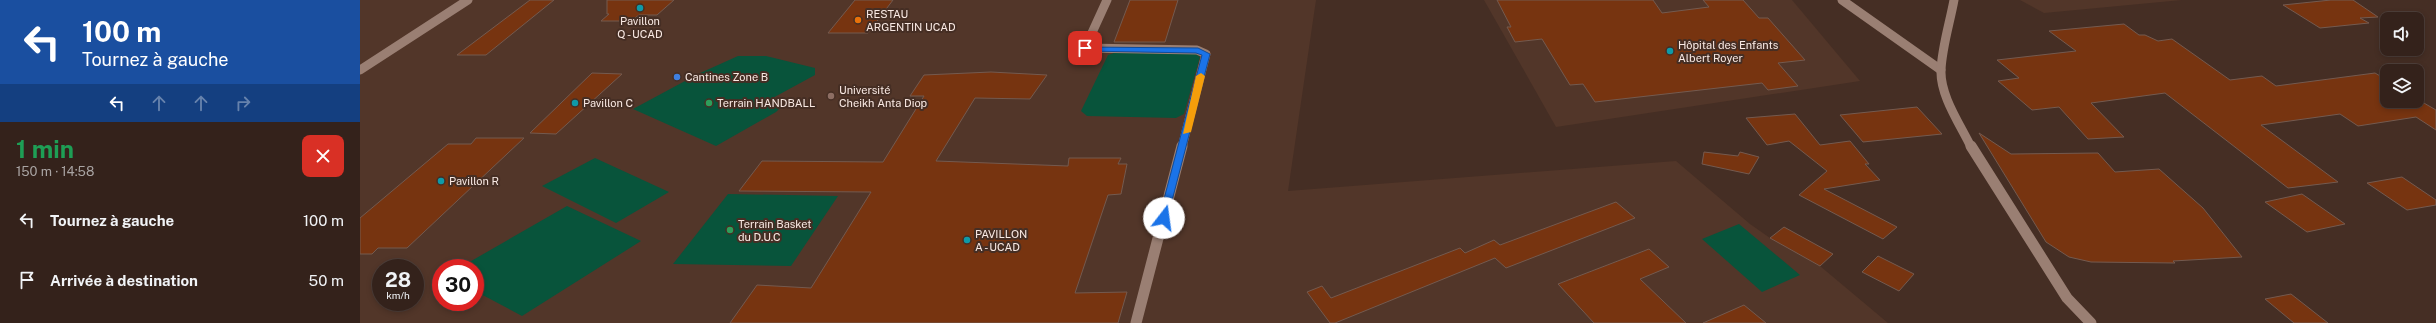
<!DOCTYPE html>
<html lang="fr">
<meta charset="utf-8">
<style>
body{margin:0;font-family:"Public Sans",sans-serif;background:#3c2a24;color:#f1f3f6;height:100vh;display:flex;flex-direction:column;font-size:15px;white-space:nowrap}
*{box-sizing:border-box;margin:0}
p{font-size:13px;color:#a9a4a3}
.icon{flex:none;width:22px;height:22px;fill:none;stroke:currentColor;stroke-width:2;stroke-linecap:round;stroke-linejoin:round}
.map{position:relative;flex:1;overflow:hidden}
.details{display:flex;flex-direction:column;background:#34221b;width:360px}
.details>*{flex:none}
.banner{background:#1a4fa0;color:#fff;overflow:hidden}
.tools{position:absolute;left:2020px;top:12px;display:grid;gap:8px}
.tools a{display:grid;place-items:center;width:44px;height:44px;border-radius:8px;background:#34221b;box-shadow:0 2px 6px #0003,0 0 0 1px #4e3f3a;font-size:20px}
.speed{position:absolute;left:12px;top:259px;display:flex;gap:8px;font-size:20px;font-weight:700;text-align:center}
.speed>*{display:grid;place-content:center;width:52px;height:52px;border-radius:50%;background:#34221b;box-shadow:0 2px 6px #0003,0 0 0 1px #4e3f3a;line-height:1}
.speed small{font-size:10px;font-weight:400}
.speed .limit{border:6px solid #d22;background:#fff;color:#111}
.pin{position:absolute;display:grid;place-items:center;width:34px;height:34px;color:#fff;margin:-17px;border-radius:8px;box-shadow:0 2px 6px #0006}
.me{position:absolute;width:44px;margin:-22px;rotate:15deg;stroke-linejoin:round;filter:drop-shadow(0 0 3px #0008)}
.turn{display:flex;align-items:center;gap:14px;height:84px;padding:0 16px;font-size:18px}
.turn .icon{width:52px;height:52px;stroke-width:2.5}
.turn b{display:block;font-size:28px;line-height:34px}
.lanes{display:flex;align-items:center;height:38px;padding:0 16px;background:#0003;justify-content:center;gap:20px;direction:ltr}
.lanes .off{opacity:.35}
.round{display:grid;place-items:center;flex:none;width:42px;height:42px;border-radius:8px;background:#3c2a24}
.summary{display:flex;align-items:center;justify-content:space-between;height:68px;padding:0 16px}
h1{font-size:24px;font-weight:700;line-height:30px;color:#1e9e55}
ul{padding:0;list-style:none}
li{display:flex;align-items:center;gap:12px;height:60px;padding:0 16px}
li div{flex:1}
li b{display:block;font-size:15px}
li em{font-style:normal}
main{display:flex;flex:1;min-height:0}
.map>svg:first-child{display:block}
.built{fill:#523629;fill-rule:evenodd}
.green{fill:#08543b}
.building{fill:#773410;stroke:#745a4f}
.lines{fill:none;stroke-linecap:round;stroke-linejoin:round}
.minor-far1{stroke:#9a7f73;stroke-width:9}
.minor{stroke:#9a7f73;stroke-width:11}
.route{fill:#1a73e8;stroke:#114b97}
.slow{fill:#f59e0b}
.culture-dot{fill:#0f9aa8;stroke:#452e24;stroke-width:1.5}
.food-dot{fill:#e8710a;stroke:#452e24;stroke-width:1.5}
.shop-dot{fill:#3f7fe0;stroke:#452e24;stroke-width:1.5}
.education-dot{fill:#8d6e63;stroke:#452e24;stroke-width:1.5}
.leisure-dot{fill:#2e9e5b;stroke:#452e24;stroke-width:1.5}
.labels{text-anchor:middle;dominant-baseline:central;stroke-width:4;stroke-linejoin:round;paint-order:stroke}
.poi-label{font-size:11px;fill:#faeae4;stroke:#452e24;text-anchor:start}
</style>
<main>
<section class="details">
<div class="banner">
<div class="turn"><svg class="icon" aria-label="left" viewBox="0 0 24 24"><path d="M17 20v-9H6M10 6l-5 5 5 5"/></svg><div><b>100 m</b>Tournez à gauche</div></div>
<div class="lanes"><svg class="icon" aria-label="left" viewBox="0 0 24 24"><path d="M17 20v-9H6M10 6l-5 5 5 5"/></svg><svg class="icon off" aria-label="ahead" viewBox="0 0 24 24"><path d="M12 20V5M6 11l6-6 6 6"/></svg><svg class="icon off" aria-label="ahead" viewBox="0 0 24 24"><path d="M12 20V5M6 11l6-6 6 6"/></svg><svg class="icon off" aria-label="right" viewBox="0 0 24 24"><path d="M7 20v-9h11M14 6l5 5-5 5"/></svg></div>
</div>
<div class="summary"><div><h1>1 min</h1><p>150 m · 14:58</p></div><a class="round" style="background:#d93025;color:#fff"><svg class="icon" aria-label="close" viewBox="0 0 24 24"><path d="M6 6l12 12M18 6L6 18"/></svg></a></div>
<ul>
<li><svg class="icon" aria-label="left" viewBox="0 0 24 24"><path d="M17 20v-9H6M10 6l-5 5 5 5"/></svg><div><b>Tournez à gauche</b></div><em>100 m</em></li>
<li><svg class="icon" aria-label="arrive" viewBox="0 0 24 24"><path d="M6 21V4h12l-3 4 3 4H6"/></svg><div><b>Arrivée à destination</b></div><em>50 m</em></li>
</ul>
</section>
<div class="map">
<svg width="2076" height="323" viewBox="0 0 2076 323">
<rect width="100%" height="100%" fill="#452e24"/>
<g class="built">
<path d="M0 0H956L928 191 1316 161 1390 224 1410 238 1460 266 1528 323H0ZM21 268H55V302H21ZM81 268H115V302H81Z"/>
<path d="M1124 0H1432L1500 81 1196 127Z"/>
<path d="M1660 0H1822L1684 13Z"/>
</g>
<g class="green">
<path d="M754 53H834L840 57 824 114 816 118 727 116 721 111 748 55Z"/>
<path d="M378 56H406L455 68V75L409 100 422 106 416 112 356 146 273 109 338 74Z"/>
<path d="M235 158 309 192 256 223 182 186Z"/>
<path d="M368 194 478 196 431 266 313 264Z"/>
<path d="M207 206 281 241 162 316 115 291V268H99Z"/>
<path d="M1379 224 1440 275 1402 292 1342 239Z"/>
</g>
<g class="building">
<path d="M170 0H194L126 55H97Z"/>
<path d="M247 0H314L297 15H279L271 21H241L249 14H247Z"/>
<path d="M495 0H533L508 33H468Z"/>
<path d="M770 0H818L805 42H754Z"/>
<path d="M1137 0H1293L1302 13 1349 7 1343 0H1383L1399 18H1408L1445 60 1418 63 1438 86 1408 90 1402 83 1235 102 1223 84 1210 85 1182 39 1155 42 1147 27H1151Z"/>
<path d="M1971 0H1993L2018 17 2000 18 2009 23 1960 28 1923 5Z"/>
<path d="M1764 24 1779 35H1785L1798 41 1812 39 1870 80 1902 76 1916 86 2015 73 2027 80V101H2057V99L2076 110V130L2056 117 1998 126 1980 114 1901 125 1978 182 1928 188 1805 93 1731 103 1764 137 1728 139 1699 107 1672 110 1638 81 1659 78 1637 60 1716 51 1689 31Z"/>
<path d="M631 72 687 75 670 99 615 98 576 161 708 166 709 158H761L758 164H767L761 194 748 195 715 293 767 292 758 323H370L397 285 451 288 511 192 379 191 402 161 523 162 564 96H550L564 75Z"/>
<path d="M232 73 262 74 196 134 170 133Z"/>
<path d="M1557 107 1582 134 1503 142 1480 115Z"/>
<path d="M1435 114 1460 145 1490 141 1509 164H1505L1520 180 1464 189 1537 227 1523 239 1439 195 1467 171 1429 141 1407 145 1386 118Z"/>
<path d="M1619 133 1651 154 1738 153 1755 172 1799 169 1843 208 1882 257 1813 261 1815 263 1731 262 1709 257 1686 242Z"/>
<path d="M116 138H164L47 248H18L12 254H0V218L88 144H111Z"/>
<path d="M1344 152 1378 156 1380 152 1399 157 1389 174 1342 164Z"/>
<path d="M2042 177 2076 200V205L2047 210 2007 183Z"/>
<path d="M1942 194 1985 224 1947 232 1905 202Z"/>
<path d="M1256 202 1275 218 1146 268 1135 258 975 323H970L947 292 962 286 971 298 1100 248 1105 253 1134 240 1140 245Z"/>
<path d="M1424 227 1473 254 1460 266 1410 238Z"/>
<path d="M1289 249 1309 267 1280 279 1326 323H1234L1198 284Z"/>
<path d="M1518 256 1554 274 1539 291 1502 272Z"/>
<path d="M1931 294 1968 323H1934L1905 299Z"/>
<path d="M1384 305 1406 323H1343Z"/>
</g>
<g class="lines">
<g class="minor-far1">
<path d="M747 0 725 48 837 50 846 54 822 147"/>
<path d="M1482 0 1581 70"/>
<path d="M1594 0C1590 22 1582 47 1581 70 1580 96 1600 124 1611 147"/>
<path d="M0 70 108 0"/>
</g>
<g class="minor">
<path d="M1611 146 1707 298 1731 323"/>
<path d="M776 323 822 146"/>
</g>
</g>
<path class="route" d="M723 47 838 48 850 54 807 220H801L799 218 842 55 836 53 725 51 723 50Z"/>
<path class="slow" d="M841 73 845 76 831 132 823 134 836 76Z"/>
<g class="culture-dot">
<circle cx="280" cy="8" r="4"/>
<circle cx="1310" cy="51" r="4"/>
<circle cx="215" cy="103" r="4"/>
<circle cx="81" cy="181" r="4"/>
<circle cx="607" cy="240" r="4"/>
</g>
<circle class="food-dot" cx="498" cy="20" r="4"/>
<circle class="shop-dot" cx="317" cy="77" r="4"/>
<circle class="education-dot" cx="471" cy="96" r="4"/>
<g class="leisure-dot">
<circle cx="349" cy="103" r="4"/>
<circle cx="370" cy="230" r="4"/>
</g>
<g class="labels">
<g class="poi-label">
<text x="506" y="14">RESTAU<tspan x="506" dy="13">ARGENTIN UCAD</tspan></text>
<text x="280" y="21" text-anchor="middle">Pavillon<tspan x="280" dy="13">Q - UCAD</tspan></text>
<text x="1318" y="45">Hôpital des Enfants<tspan x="1318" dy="13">Albert Royer</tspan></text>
<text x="325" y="77">Cantines Zone B</text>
<text x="479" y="90">Université<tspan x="479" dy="13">Cheikh Anta Diop</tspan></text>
<text x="223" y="103">Pavillon C</text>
<text x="357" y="103">Terrain HANDBALL</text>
<text x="89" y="181">Pavillon R</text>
<text x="378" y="224">Terrain Basket<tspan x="378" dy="13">du D.U.C</tspan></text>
<text x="615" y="234">PAVILLON<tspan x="615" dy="13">A - UCAD</tspan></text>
</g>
</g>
</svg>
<div class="tools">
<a><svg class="icon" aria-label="sound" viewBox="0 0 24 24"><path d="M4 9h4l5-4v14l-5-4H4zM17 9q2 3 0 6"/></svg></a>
<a><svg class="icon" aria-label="layers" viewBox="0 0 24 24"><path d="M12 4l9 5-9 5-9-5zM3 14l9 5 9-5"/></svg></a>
</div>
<div class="speed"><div>28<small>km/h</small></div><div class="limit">30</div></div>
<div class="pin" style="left:725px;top:48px;background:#d93025"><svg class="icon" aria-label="arrive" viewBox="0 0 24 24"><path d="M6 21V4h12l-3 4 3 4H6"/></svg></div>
<svg class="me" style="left:804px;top:218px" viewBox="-20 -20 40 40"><circle r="19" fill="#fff"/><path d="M0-13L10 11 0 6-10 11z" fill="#1a73e8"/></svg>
</div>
</main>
